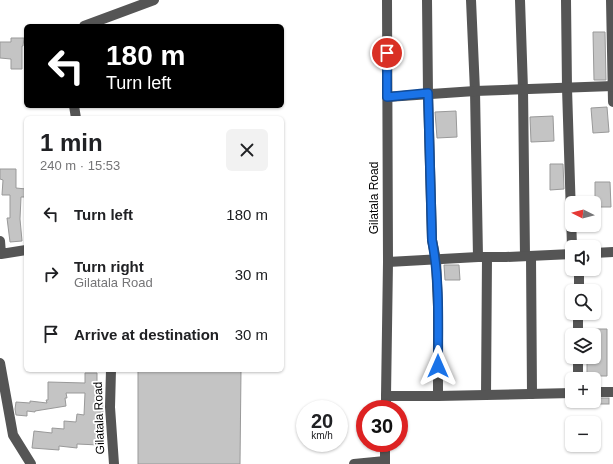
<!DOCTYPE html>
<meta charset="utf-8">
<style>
body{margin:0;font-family:Helvetica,sans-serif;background:#f2f2f2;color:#202124;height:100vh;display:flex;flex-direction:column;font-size:15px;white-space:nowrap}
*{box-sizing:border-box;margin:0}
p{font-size:13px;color:#757577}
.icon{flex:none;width:22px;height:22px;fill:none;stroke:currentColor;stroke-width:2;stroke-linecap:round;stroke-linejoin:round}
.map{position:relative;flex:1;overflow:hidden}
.side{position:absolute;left:24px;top:116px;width:260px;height:256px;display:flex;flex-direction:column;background:#fff;border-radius:6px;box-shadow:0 1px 3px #0004}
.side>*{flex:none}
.top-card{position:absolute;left:24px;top:24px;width:260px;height:84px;border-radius:6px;box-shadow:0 1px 3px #0004;background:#000;color:#fff;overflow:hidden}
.needle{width:26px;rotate:276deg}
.controls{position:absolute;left:565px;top:196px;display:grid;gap:8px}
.controls a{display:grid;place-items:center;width:36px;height:36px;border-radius:6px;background:#fff;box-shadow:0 1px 3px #0004;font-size:20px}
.speed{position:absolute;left:296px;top:400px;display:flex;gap:8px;font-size:20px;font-weight:700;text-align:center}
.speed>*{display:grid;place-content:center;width:52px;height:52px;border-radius:50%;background:#fff;box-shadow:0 1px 3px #0004;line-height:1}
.speed small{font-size:10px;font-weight:400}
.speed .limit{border:6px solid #d22;background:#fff;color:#111}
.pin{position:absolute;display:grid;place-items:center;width:34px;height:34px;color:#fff;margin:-17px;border:2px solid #fff;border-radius:50%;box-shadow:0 1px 4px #0007}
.me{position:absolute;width:44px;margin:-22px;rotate:0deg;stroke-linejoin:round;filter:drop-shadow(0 0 3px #0008)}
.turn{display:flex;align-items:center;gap:14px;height:84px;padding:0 16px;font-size:18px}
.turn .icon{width:52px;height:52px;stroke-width:2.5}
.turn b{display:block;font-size:28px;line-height:34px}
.round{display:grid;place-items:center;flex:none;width:42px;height:42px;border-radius:6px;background:#f2f2f2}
.overview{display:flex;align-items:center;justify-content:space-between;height:68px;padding:0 16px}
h1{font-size:24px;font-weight:600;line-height:30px}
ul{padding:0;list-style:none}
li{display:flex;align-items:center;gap:12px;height:60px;padding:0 16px}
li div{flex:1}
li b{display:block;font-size:15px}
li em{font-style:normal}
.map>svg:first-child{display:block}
.building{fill:#c4c4c4;stroke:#999}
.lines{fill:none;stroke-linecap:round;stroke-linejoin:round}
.minor{stroke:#555;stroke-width:10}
.route-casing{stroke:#114b97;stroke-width:10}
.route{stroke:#1a73e8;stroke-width:7}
.labels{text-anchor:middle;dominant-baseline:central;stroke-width:3.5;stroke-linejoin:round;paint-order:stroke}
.street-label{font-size:12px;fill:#000;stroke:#fff}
</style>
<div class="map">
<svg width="613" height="464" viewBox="0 0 613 464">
<rect width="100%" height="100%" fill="#fff"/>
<g class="building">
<path d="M593 32H605L606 80H594Z"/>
<path d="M11 38H24L23 46H22V69H11V59L0 58V42H11Z"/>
<path d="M607 107 609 132 593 133 591 108Z"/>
<path d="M456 111 457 137 437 138 435 112Z"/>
<path d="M553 116 554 141 531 142 530 117Z"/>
<path d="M550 164H563L564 189 550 190Z"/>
<path d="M0 169H16V188L26 189V197H21L20 219 22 241 10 242 7 218H10V195H2L3 180 0 179Z"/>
<path d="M595 182H610L611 207H595Z"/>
<path d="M444 265H459L460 280H445Z"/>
<path d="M594 329H607V376H587V357H594Z"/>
<path d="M138 370H241L240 464H138Z"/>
<path d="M85 373H97V388L102 387 103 416H102L99 445 77 444V448L59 446V450L32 448 34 431 52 433V428L64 429V421L76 422 77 414 84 415 85 393H66L67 398H65L66 406 35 411V412L27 411V416L16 415 15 409 16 402 30 403V401L47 403 46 400H48V382L85 383Z"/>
<rect x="598" y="398" width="11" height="6"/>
</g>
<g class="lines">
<g class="minor">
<path d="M427 0 428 93 432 240 436 260 438 307V396"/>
<path d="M471 0 475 91 478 257"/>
<path d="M520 0 523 89 525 256"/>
<path d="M566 0 567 88 572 247"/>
<path d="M611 0 613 102"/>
<path d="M84 26 154 0"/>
<path d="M387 97 475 91 613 86"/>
<path d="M74 106 76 118"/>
<path d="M0 241 1 254 26 250"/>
<path d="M594 253 613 252"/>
<path d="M531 256 532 394"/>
<path d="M388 262 478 257H506L572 254"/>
<path d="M579 291V269"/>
<path d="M578 335V313"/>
<path d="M0 363 13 435 31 464"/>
<path d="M111 370 110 407 114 464"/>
<path d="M578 379V357"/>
<path d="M594 392H613"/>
<path d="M486 395 487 257"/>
<path d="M386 396 388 262 387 0"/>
<path d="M386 409V396H438L572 393"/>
<path d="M354 464 385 461"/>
<path d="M385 464V443"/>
</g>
</g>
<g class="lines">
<g class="route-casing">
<path id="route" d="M387 53V97L428 93 432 240C440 281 438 325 438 366"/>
</g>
<use href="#route" class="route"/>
</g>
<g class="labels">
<g class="street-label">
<text transform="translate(374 198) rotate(-90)">Gilatala Road</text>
<text transform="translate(99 418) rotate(-92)">Gilatala Road</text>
</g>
</g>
</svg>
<div class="controls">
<a><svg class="needle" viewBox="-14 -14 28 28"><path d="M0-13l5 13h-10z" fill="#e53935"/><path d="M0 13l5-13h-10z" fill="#757577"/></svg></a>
<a><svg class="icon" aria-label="sound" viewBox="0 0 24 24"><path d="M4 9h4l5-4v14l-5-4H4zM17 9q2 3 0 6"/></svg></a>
<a><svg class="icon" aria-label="search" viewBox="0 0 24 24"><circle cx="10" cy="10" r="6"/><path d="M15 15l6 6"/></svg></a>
<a><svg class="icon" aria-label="layers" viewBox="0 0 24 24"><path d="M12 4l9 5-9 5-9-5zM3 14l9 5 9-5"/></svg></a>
<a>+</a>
<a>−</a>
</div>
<div class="speed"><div>20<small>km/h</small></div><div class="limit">30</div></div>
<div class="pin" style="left:387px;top:53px;background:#d93025"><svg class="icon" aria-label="arrive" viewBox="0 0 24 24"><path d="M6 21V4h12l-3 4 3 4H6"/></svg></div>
<svg class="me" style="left:438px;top:366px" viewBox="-20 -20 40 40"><path d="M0-17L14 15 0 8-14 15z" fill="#1a73e8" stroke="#fff" stroke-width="4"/></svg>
<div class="top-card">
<div class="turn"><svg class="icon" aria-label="left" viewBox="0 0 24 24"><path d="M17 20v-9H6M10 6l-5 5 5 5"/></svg><div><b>180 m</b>Turn left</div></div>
</div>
<section class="side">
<div class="overview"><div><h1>1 min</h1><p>240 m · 15:53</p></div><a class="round"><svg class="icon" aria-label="close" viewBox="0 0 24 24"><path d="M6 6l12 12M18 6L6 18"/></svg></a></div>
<ul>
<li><svg class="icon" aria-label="left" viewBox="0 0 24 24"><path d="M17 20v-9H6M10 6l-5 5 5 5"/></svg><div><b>Turn left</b></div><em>180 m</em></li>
<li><svg class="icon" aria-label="right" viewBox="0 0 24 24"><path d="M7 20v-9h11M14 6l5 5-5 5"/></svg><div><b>Turn right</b><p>Gilatala Road</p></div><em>30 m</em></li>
<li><svg class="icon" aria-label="arrive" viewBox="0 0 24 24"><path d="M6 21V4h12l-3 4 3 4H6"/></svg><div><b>Arrive at destination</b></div><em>30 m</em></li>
</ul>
</section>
</div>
